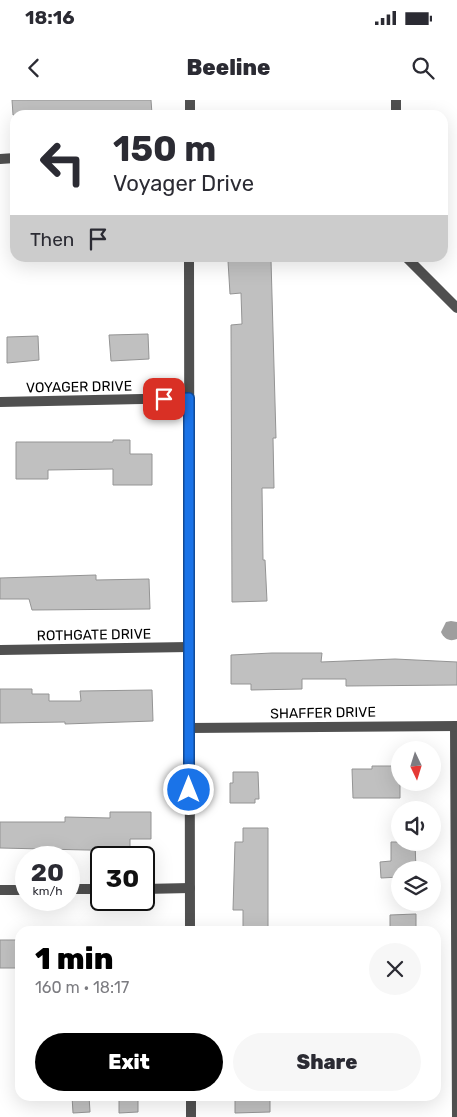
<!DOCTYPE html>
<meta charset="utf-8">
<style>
body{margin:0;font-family:Rubik,sans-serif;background:#f7f7f7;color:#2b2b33;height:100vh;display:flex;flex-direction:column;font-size:19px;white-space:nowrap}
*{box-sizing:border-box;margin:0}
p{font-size:16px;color:#7c7c81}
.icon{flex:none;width:28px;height:28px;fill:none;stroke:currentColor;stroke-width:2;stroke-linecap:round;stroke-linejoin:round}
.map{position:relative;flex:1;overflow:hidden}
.panel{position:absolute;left:15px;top:826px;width:426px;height:175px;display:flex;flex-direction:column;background:#fff;border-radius:15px;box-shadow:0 5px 20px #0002}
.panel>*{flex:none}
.top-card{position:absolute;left:10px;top:10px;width:438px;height:152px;border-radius:15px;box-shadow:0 5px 20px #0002;background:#fff;color:#2b2b33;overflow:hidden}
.needle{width:32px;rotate:176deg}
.fabs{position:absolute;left:391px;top:641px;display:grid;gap:10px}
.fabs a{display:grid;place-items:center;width:50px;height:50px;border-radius:50%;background:#fff;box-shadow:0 5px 20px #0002;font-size:25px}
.speed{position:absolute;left:15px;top:746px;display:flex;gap:10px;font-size:25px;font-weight:700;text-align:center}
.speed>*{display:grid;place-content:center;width:65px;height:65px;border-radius:50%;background:#fff;box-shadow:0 5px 20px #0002;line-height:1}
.speed small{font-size:12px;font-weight:400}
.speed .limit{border:2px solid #111;border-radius:8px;background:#fff;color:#111}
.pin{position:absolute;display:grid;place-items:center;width:42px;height:42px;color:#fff;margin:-21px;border-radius:10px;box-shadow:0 2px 8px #0006}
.me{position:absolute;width:55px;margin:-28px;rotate:0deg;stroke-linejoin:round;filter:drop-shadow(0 0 4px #0008)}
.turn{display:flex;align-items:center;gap:18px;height:105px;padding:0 20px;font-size:22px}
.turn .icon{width:65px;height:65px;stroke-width:2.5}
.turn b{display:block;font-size:35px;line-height:42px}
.then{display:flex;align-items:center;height:48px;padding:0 20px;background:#0003;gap:10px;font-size:19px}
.round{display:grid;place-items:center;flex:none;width:52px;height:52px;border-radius:26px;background:#f7f7f7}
.headline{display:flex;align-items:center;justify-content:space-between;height:85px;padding:0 20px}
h1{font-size:30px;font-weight:800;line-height:38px;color:#000}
.primary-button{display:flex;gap:10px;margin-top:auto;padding:10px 20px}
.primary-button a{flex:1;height:58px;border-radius:30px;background:#000;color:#fff;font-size:20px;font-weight:800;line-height:58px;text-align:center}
.primary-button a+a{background:#f7f7f7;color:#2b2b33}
.status{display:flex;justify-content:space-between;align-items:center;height:35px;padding:0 25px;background:#fff;direction:ltr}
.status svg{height:14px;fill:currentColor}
header{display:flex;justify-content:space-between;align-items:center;height:65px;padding:0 20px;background:#fff;font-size:22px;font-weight:800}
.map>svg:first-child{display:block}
.water{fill:#9e9e9e}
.building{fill:#c0c0c0;stroke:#949494}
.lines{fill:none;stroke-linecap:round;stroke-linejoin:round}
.lane{stroke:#505050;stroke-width:10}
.street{stroke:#505050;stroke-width:10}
.route-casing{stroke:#114b97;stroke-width:12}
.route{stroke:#1a73e8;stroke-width:9}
.labels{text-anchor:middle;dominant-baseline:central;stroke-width:4;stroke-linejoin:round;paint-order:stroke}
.street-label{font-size:14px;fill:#000;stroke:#fff}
</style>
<div class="status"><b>18:16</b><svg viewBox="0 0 49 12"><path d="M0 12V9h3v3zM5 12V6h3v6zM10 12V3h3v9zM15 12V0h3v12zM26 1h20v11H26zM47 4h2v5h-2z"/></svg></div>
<header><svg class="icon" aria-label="back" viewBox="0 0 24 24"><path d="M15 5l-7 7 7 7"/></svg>Beeline<svg class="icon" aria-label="search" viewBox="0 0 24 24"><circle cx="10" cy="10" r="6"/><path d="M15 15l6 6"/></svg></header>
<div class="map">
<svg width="457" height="1017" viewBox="0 0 457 1017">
<rect width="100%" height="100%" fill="#fff"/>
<path class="water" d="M451 521 457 522V539C450 542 444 539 441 532L446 522Z"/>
<g class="building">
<path d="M12 0H151L152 14 13 15Z"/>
<path d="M271 160 276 338H273L274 388H262L263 460H265L267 501 232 502 231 225 242 224 241 193 230 194 228 161Z"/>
<path d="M148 234 149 259 111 261 109 235Z"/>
<path d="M38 236 39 260 7 263V237Z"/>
<path d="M113 340H130V354H152V385H113V369L48 370V379H16V342H113Z"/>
<path d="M96 475V480L149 479 150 509 32 510 29 499H0V478Z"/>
<path d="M272 553H322L321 562 395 559 457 562V585L346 586V579H302V589L251 590V584H231V555Z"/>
<path d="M0 589H32V594H49V601H81L80 591 152 590 153 621 65 624V622L0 623Z"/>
<path d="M372 666H400V698H353L352 669H372Z"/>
<path d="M233 672H258L259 699H255V703H230V683H233Z"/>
<path d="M110 712H151V739H130V751L0 748V722H65V717L110 718Z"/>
<path d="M243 728H268V831H243V810H233L235 742H243Z"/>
<path d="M391 742H415L416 770H400V777L381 778 380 762 391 761Z"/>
<path d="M416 814V831H390V815Z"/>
<rect x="0" y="840" width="20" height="28"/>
<path d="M72 996H89L90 1012 73 1013Z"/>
<path d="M119 996H138V1012L119 1013Z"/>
<path d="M235 996H270V1012L235 1013Z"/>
</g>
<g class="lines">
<g class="lane">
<path d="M396 0V15"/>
<path d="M407 158 457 208"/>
</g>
<g class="street">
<path d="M190 15V0"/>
<path d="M0 59 15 58"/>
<path d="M189 158 190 831"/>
<path d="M0 302 189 298"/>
<path d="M0 550 189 547"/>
<path d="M455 626 457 1017"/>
<path d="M189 628 457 626"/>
<path d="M69 789H101"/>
<path d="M144 789 190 788"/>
<path d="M0 790H26"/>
<path d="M191 996V1017"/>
</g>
</g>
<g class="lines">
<g class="route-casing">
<path id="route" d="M164 299 189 298V690"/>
</g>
<use href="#route" class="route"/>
</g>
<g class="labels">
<g class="street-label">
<text transform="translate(79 287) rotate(-1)">VOYAGER DRIVE</text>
<text transform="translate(94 535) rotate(-1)">ROTHGATE DRIVE</text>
<text transform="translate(323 613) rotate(-1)">SHAFFER DRIVE</text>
</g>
</g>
</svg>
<div class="fabs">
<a><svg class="needle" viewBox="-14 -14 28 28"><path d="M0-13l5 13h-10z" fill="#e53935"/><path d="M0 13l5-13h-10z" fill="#7c7c81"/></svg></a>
<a><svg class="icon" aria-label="sound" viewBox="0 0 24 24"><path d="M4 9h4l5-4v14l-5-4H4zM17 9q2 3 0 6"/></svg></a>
<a><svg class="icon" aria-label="layers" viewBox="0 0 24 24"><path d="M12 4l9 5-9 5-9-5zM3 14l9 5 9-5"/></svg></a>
</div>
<div class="speed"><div>20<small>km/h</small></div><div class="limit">30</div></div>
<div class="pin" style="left:164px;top:299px;background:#d93025"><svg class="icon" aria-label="arrive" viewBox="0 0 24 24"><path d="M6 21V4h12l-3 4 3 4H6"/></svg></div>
<svg class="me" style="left:189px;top:690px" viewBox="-20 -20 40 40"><circle r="17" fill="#1a73e8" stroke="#fff" stroke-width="3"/><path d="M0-11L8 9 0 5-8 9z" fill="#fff"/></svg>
<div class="top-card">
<div class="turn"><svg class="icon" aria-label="left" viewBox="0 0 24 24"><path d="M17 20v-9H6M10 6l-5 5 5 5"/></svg><div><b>150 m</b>Voyager Drive</div></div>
<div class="then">Then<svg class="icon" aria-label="arrive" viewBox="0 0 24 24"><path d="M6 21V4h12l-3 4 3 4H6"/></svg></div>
</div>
<section class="panel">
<div class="headline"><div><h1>1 min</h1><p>160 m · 18:17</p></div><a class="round"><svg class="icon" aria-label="close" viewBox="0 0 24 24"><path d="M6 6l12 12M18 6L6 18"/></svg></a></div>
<div class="primary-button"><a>Exit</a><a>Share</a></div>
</section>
</div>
